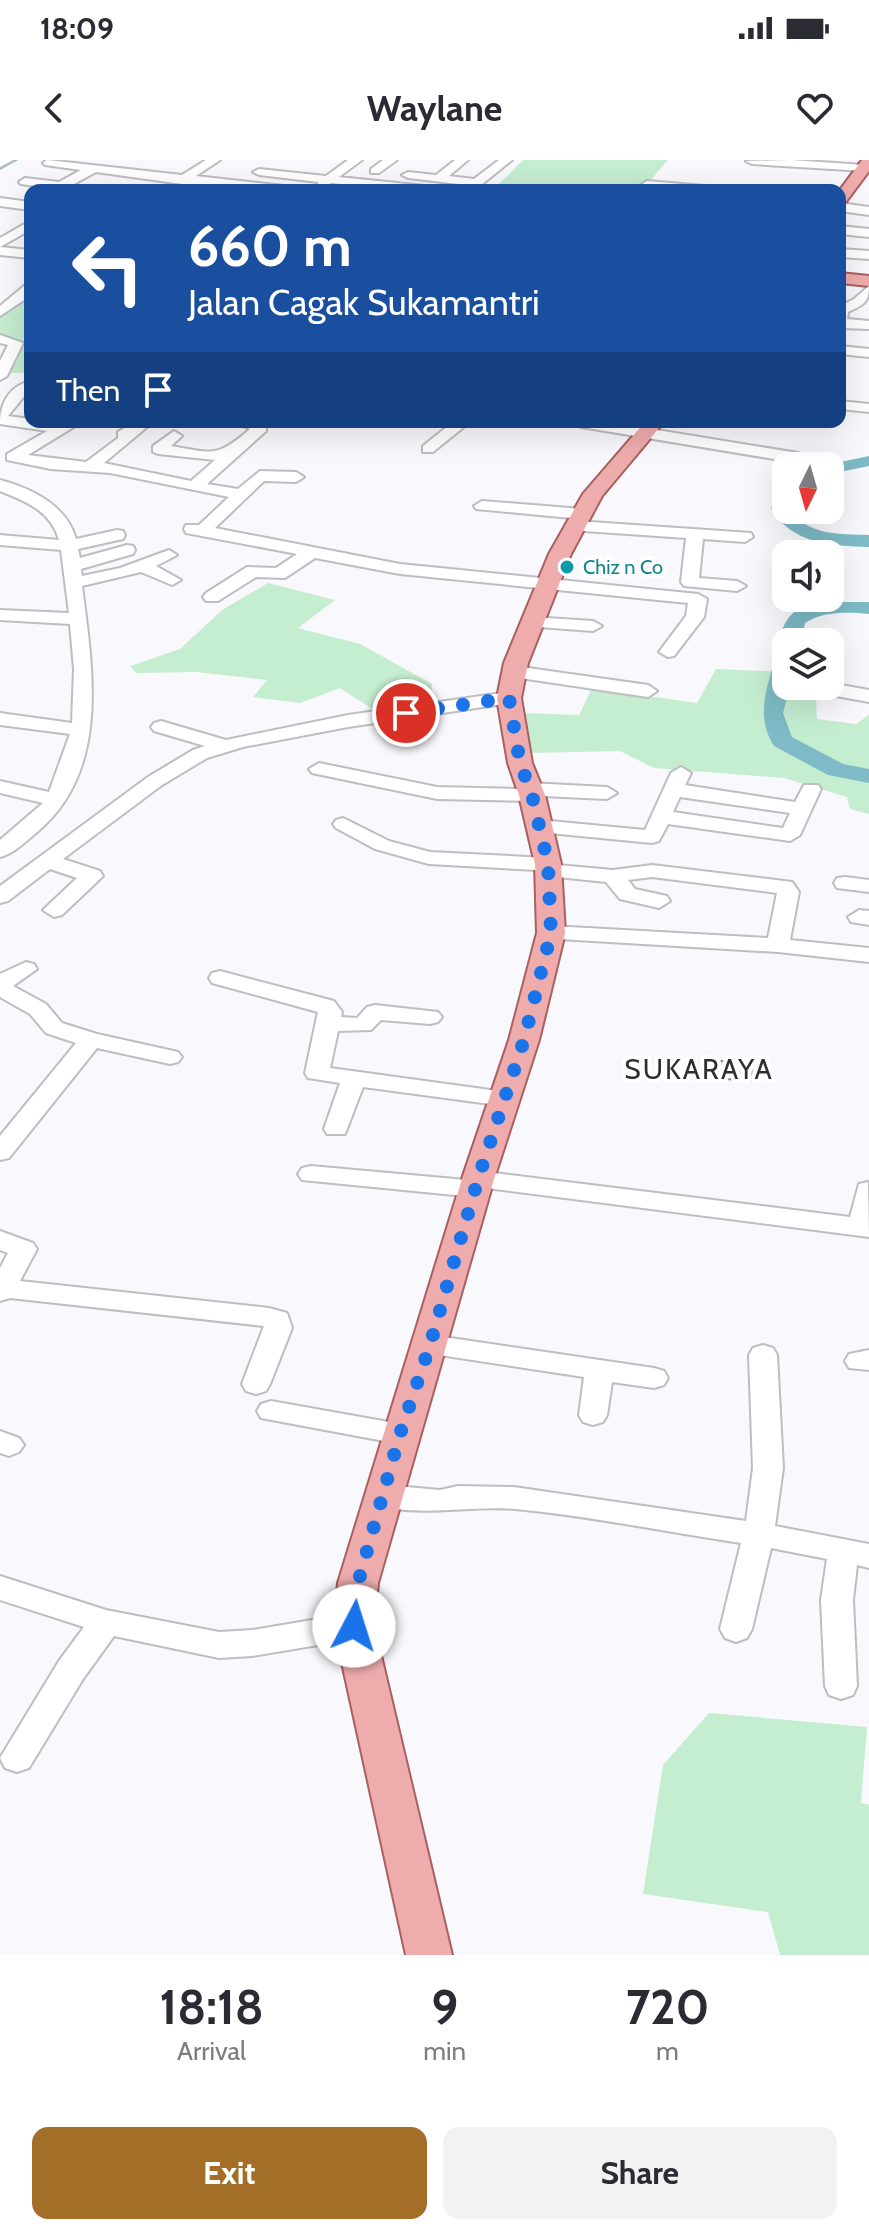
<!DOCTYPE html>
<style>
body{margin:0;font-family:Cabin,sans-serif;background:#f2f2f3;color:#2b2b33;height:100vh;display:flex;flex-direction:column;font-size:30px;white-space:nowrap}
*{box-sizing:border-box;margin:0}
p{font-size:26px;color:#7c7c81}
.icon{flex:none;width:44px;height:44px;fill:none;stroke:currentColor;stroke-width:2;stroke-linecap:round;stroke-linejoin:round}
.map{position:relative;height:1795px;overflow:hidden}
.side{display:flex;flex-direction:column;background:#fff;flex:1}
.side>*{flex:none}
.top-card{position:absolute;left:24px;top:24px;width:822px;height:244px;border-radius:16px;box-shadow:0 8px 32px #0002;background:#1a4fa0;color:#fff;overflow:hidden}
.needle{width:52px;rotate:185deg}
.buttons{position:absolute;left:772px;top:292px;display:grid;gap:16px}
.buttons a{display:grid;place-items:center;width:72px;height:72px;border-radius:16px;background:#fff;box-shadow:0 8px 32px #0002;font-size:40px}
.pin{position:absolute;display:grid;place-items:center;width:68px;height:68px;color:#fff;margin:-34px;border:4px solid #fff;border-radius:50%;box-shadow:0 2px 8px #0007}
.me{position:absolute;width:88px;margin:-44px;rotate:5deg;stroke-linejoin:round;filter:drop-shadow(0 0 6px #0008)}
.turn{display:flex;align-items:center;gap:28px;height:168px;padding:0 32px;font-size:36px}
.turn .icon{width:104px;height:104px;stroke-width:2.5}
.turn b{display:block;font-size:56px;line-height:68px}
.then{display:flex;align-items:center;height:76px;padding:0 32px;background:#0003;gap:16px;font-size:30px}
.eta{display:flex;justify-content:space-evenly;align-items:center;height:136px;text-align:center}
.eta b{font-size:48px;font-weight:800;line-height:56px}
.cta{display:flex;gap:16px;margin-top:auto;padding:16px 32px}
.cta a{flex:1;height:92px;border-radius:16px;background:#a36e27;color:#fff;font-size:32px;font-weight:800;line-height:92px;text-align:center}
.cta a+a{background:#f2f2f3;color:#2b2b33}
.status{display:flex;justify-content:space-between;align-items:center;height:56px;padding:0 40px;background:#fff;direction:ltr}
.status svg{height:22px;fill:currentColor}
header{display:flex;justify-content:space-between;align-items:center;height:104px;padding:0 32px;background:#fff;font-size:36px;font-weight:800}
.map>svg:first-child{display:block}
.green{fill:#c5edd0}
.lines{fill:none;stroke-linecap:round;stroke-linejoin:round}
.canal{fill:#7ebbc6;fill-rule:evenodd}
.river{fill:#7ebbc6;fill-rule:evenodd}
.building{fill:#d6d4d8;stroke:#8b898d;stroke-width:2}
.minor-casing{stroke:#bebdc1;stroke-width:4}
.major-casing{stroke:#a86061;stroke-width:4}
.minor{fill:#fff;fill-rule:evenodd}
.major{fill:#efacad;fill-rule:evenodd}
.route{stroke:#1a73e8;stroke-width:14;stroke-dasharray:0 25.2}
.culture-dot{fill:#0f9aa8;stroke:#fff;stroke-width:3}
.labels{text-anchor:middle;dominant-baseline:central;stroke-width:8;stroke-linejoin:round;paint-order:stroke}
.far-culture-label{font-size:20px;fill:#0d838f;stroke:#fff;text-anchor:start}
.quarter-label{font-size:28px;letter-spacing:2px;fill:#2f2e31;stroke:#fff}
</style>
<div class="status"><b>18:09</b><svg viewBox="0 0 49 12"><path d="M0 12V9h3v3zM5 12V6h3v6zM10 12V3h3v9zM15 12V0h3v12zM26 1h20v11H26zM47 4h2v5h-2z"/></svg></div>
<header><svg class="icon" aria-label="back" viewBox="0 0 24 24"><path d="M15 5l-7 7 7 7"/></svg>Waylane<svg class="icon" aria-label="heart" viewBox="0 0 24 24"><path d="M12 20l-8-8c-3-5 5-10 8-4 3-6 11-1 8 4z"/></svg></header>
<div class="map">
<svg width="869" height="1795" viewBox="0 0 869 1795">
<rect width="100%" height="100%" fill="#f9f8fc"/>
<g class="green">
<path d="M523 0H668L642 30H493Z"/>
<path d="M30 135V213H3L22 184 0 181V155Z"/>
<path d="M268 423 335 440 298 468 360 484 432 524 431 547 383 556 340 528 300 543 253 537 267 520 196 512 136 513 130 506 180 489 222 450Z"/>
<path d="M716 509 786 512V526H793V534L816 537 817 559 856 564 869 555V654L850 649 847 637 784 618 654 608 620 591 529 593 523 553 579 555 592 528 697 543Z"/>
<path d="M709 1553 867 1567 861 1643 869 1645V1795H780L768 1752 643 1734 663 1605Z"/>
</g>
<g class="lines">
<path class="canal" d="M8 0H18L0 10V5Z"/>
<g class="river">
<path d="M869 296V306L830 314V306H822Z"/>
<path d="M786 332V350H792C806 376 843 374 869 375V387C832 386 791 384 771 348L779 334Z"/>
<path d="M832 442H869V454C848 452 823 451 805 463L801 482H786V487H782L779 482C786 449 800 445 832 442Z"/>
<path d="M786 492V526H790L783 553 792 577 843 604 869 609V623L828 615 774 586C755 556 767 529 775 498Z"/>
</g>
</g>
<path class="building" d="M704 900 752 903 751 921 702 917Z"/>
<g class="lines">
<g class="minor-casing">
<g id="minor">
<path d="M0 0H13L0 7Z"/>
<path d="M47 0 182 15 206 0H220L196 16 284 26 290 30 182 24 96 12 63 30 21 24 19 22 25 18 59 22 81 10 45 5 43 3Z"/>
<path d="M348 0H362L339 17 426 26 432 30H393L331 23 322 28 318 26V22L259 15 253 12 259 9 326 16Z"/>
<path d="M383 0H397L379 13H371V9Z"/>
<path d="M455 0H468L449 16 474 19 499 0H512L475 30H462L467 25 408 18 402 15 408 12 436 15Z"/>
<path d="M791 0 864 5 869 9 864 11 752 4 746 1Z"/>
<path d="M647 21 705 26 711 30 643 28 641 25Z"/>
<path d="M0 38 30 42V50L0 46Z"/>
<path d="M840 43 869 47V55L840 51Z"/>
<path d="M30 61V70L0 87V78Z"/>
<path d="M840 66 869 69V77L840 74Z"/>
<path d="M0 87 30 90V98L0 95Z"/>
<path d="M840 89 869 91V99L840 97Z"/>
<path d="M30 121V136L0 156V146Z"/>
<path d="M869 126C869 143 863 145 848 152L847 159 869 161V169L840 168V146L854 139Z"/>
<path d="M0 175 23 183 7 216 0 220V201L8 185 0 183Z"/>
<path d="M840 186 869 189V197L840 194Z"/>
<path d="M24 223 29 224 30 229 8 256 30 259V262H82L28 295 86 302 118 278V272L134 262H153L104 303 191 321 215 300 158 294 153 292V286L174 271 182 276 171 286C213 293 217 298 250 269L235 262 266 265V271L207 324 238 329 260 311 296 312 304 317 296 322 264 321 215 368 400 404 698 434 707 439 704 457 674 496 668 497 659 492 686 456 688 443 400 414 315 398 285 418 256 417 218 441H206L203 437 206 433 247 407 276 408 297 394 186 373 184 369 186 365H199L229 337 110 313 51 309 7 300V294L47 271 0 264C0 246 7 230 24 223Z"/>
<path d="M840 241 869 244V252L840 249Z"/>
<path d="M453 262H470L433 292H423V286Z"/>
<path d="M573 262H608L798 293 806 298 798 303 581 267Z"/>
<path d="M0 320C33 329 66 345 76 379L117 370 123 371 125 375 123 379 78 389 80 398 127 385 133 386 135 390 133 394 81 409 82 416 120 408 169 390 177 395 156 406 181 420 172 425 141 412 82 426C93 511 110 612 36 673 25 682 13 694 0 697V680L43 643 0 633V621L49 632 70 574 0 565V553L72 563 74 509 70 464 0 460V450L69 453 61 390 0 385V375L59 380C51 351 27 342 0 331Z"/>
<path d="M482 341 582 349 590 354 582 359 476 349 474 346Z"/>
<path d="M576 361 751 373 753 377 745 382 703 379 699 418 737 421 746 426 737 431 684 426 681 422 686 378 570 370 568 366 570 362Z"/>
<path d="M531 457 593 461 602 466 593 471 525 466 522 462Z"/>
<path d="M514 506 648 525 657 531 648 537 507 516 505 512 507 508Z"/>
<path d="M830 523 869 530V542L819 533 810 527 830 526Z"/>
<path d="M509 532 516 534 518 538 516 542 348 567 243 587 207 598 162 625 63 699 100 711 103 716 62 755 54 757 43 750 77 718 50 709 8 741 0 743V726L148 617 193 590 205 586 154 571 151 567 154 563 161 561 226 580 348 555Z"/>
<path d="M319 603 437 627 519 629 529 623 607 627 617 633 607 639 542 636 532 641 437 639 312 613 309 609Z"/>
<path d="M681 607 691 613 685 625 795 642 804 625H818L821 629 800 675 790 681 668 664 659 681 652 683 539 672 529 666 539 660 645 670 671 613ZM680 637 790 653 783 668 673 652Z"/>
<path d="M343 658 389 681 430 692 548 698 556 699 558 705 613 710 652 705 792 722 799 732 790 780 869 788V802L778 792 543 778 540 773 543 768 551 766 768 778 777 733 652 717 628 720 635 729 667 736 670 741 659 748 620 739 606 722 548 716 537 710 429 704 375 689 336 668 333 664 336 660Z"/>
<path d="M845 717 869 720V732L837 728 834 723 837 718Z"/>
<path d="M859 750 869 751V765L851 762 848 757Z"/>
<path d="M26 802 34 804 37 809 13 826 46 844 62 863 97 874 178 892 182 897 178 902 170 904 97 888 9 998 0 1000V976L76 883 46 873 30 854 0 837V814Z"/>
<path d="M220 811 334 841 342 852 341 857 357 858 367 847 375 845 438 852 442 857 438 862 430 864 381 860 371 870 338 871 330 908 505 932 514 934 517 939 514 944 505 946 363 927 345 974H327L324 969 340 923 308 918 305 913 318 852 212 823 209 818 212 813Z"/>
<path d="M311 1006 466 1020 469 1013 478 1011 850 1057 859 1024 868 1022 869 1077 487 1028 484 1035 475 1037 302 1020 298 1014 302 1008Z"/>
<path d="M0 1071 33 1083 37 1089 20 1121 269 1148 287 1153 292 1168 270 1224 266 1231 256 1234 246 1231 242 1224 264 1166 10 1138 0 1141V1108L8 1093 0 1090Z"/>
<path d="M430 1175 654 1208 664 1211 668 1218 664 1225 654 1228 612 1222 607 1255 603 1262 593 1265 583 1262 579 1255 584 1217 420 1192 416 1185 420 1178Z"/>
<path d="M763 1185 773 1188 777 1195 783 1308 775 1366 869 1384V1408L857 1405 853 1440 857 1526 853 1535 841 1539 829 1535 825 1526 821 1440 827 1399 771 1388 752 1469 747 1478 736 1482 725 1478 720 1469 741 1383C666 1372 590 1356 515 1349 467 1345 420 1358 373 1344L369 1336 373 1328 384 1325 440 1330 458 1326 514 1327 746 1361 753 1308 749 1195 753 1188Z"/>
<path d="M869 1190V1210L849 1208 845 1201 849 1194Z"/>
<path d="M271 1241 400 1264 410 1267 415 1274 410 1281 400 1284 261 1258 257 1251 261 1244Z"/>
<path d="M0 1271 19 1278 24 1285 19 1292 9 1296 0 1293Z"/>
<path d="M0 1416 106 1450 219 1472 252 1470 354 1453 365 1457 370 1466 365 1475 354 1479 252 1496 219 1498 114 1476 83 1519 29 1608 17 1612 5 1608 0 1598 59 1501 84 1467 0 1440Z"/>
</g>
</g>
<g class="major-casing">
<g id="major">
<path d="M862 0H869V11L845 43 840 45V30Z"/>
<path d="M840 113 869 116V126L840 123Z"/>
<path d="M645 262H664L602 336 571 394 528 503 521 538 532 603 545 635 561 704 565 773 539 880 494 1019 378 1423 374 1466 452 1795H406L334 1466 338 1423 462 1019 509 880 537 773 535 704 519 635 508 603 497 538 504 503 549 394 583 334Z"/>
</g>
</g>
<use href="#minor" class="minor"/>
<use href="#major" class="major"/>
</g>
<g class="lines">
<path class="route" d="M354 1466 358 1423 400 1274 430 1185 478 1019 524 880 551 773 548 704 532 635 520 603 509 538 406 553"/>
</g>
<circle class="culture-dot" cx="567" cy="407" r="8"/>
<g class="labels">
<g class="far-culture-label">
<text x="583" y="407">Chiz n Co</text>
</g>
<g class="quarter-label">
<text x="699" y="909">SUKARAYA</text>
</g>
</g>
</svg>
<div class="buttons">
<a><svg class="needle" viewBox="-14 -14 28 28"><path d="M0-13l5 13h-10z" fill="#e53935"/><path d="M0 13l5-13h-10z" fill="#7c7c81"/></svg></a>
<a><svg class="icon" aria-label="sound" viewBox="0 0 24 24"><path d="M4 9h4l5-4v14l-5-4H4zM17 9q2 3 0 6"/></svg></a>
<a><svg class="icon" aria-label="layers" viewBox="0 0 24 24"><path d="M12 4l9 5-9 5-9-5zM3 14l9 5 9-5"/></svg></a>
</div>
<div class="pin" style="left:406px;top:553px;background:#d93025"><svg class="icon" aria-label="arrive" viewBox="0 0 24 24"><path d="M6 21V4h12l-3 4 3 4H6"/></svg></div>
<svg class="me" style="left:354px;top:1466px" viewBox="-20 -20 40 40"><circle r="19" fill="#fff"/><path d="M0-13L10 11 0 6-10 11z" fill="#1a73e8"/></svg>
<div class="top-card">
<div class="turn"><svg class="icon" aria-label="left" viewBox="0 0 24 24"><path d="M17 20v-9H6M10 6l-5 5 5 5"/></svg><div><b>660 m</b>Jalan Cagak Sukamantri</div></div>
<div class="then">Then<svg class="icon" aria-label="arrive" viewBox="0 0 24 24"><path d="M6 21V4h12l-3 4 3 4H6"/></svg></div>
</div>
</div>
<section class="side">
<div class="eta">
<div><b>18:18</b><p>Arrival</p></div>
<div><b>9</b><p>min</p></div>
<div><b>720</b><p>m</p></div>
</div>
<div class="cta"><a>Exit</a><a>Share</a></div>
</section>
